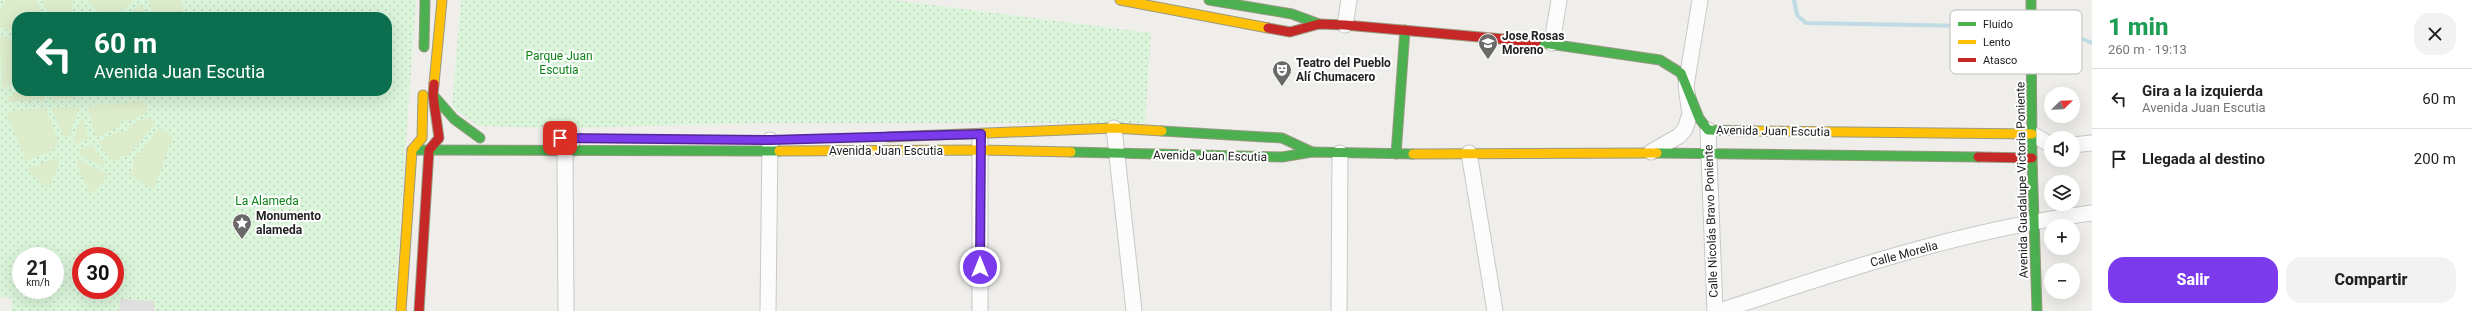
<!DOCTYPE html>
<html lang="es">
<meta charset="utf-8">
<style>
body{margin:0;font-family:Roboto,sans-serif;background:#f2f2f2;color:#222;height:100vh;display:flex;flex-direction:column;font-size:15px;white-space:nowrap}
*{box-sizing:border-box;margin:0}
p{font-size:13px;color:#767676}
.icon{flex:none;width:22px;height:22px;fill:none;stroke:currentColor;stroke-width:2;stroke-linecap:round;stroke-linejoin:round}
.map{position:relative;flex:1;overflow:hidden}
.sheet{display:flex;flex-direction:column;background:#fff;width:380px}
.sheet>*{flex:none}
.top-card{position:absolute;left:12px;top:12px;width:380px;height:84px;border-radius:16px;box-shadow:0 4px 16px #0002;background:#0b6e4f;color:#fff;overflow:hidden}
.needle{width:26px;rotate:67deg}
.buttons{position:absolute;left:2044px;top:87px;display:grid;gap:8px}
.buttons a{display:grid;place-items:center;width:36px;height:36px;border-radius:50%;background:#fff;box-shadow:0 4px 16px #0002;font-size:20px}
.speed{position:absolute;left:12px;top:247px;display:flex;gap:8px;font-size:20px;font-weight:700;text-align:center}
.speed>*{display:grid;place-content:center;width:52px;height:52px;border-radius:50%;background:#fff;box-shadow:0 4px 16px #0002;line-height:1}
.speed small{font-size:10px;font-weight:400}
.speed .limit{border:6px solid #d22;background:#fff;color:#111}
.pin{position:absolute;display:grid;place-items:center;width:34px;height:34px;color:#fff;margin:-17px;border-radius:8px;box-shadow:0 2px 6px #0006}
.me{position:absolute;width:44px;margin:-22px;rotate:0deg;stroke-linejoin:round;filter:drop-shadow(0 0 3px #0008)}
.turn{display:flex;align-items:center;gap:14px;height:84px;padding:0 16px;font-size:18px}
.turn .icon{width:52px;height:52px;stroke-width:2.5}
.turn b{display:block;font-size:28px;line-height:34px}
.round{display:grid;place-items:center;flex:none;width:42px;height:42px;border-radius:16px;background:#f2f2f2}
.overview{display:flex;align-items:center;justify-content:space-between;height:68px;padding:0 16px}
h1{font-size:24px;font-weight:800;line-height:30px;color:#1e9e55}
.action{display:flex;gap:8px;margin-top:auto;padding:8px 16px}
.action a{flex:1;height:46px;border-radius:16px;background:#7c3aed;color:#fff;font-size:16px;font-weight:800;line-height:46px;text-align:center}
.action a+a{background:#f2f2f2;color:#222}
ul{padding:0;list-style:none}
li{display:flex;align-items:center;gap:12px;height:60px;padding:0 16px;border-top:1px solid #e0e0e0}
li div{flex:1}
li b{display:block;font-size:15px}
li em{font-style:normal}
main{display:flex;flex:1;min-height:0}
.map>svg:first-child{display:block}
.park{fill:url(#park-dots);fill-rule:evenodd}
.garden{fill:#ddeccb}
.parking{fill:#e0dfde}
.lines{fill:none;stroke-linecap:round;stroke-linejoin:round}
.stream{stroke:#bfdbe3;stroke-width:4}
.street-casing{stroke:#c9c8c7;stroke-width:17}
.fast-casing{stroke:#999a82;stroke-width:11}
.slow-casing{stroke:#999a82;stroke-width:11}
.jam-casing{stroke:#999a82;stroke-width:11}
.street{stroke:#fdfcfc;stroke-width:15}
.fast{stroke:#4caf50;stroke-width:9}
.slow{stroke:#ffc107;stroke-width:9}
.jam{stroke:#c62828;stroke-width:9}
.route-casing{stroke:#51269a;stroke-width:10}
.route{stroke:#7c3aed;stroke-width:7}
.labels{text-anchor:middle;dominant-baseline:central;stroke-width:4;stroke-linejoin:round;paint-order:stroke}
.poi-label{font-size:12px;font-weight:bold;fill:#222;stroke:#fff;text-anchor:start}
.park-label{font-size:12px;fill:#0c8416;stroke:#fff}
.street-label{font-size:12px;fill:#222;stroke:#fff}
.key{fill:#fff;stroke:#bdbdbd;stroke-width:1}
.key-label{font-size:11px;fill:#222}
</style>
<main>
<div class="map">
<svg width="2092" height="311" viewBox="0 0 2092 311">
<defs>
<pattern id="park-dots" width="8" height="8" patternUnits="userSpaceOnUse"><rect width="8" height="8" fill="#daf5da"/><path d="M2 2h.1M6 6h.1" fill="none" stroke="#bbd2bb" stroke-width="1.8" stroke-linecap="round"/></pattern>
</defs>
<rect width="100%" height="100%" fill="#f0eeeb"/>
<g class="park">
<path d="M0 0H416L394 311H11L12 298 0 297ZM17 17H387V91H17ZM21 256H55V290H21ZM81 256H115V290H81Z"/>
<path d="M461 0H893L1151 33 1145 123H769L566 128 479 126 452 107Z"/>
</g>
<g class="garden">
<path d="M6 0H36L43 17H17V33L0 27V10Z"/>
<path d="M42 0H73L74 1 69 17H49Z"/>
<path d="M86 0H135L113 17H106Z"/>
<path d="M150 0H182L183 17H156L148 1Z"/>
<path d="M141 4 148 17H123Z"/>
<path d="M0 36 17 41V80L2 89Z"/>
<path d="M17 91H47L44 100 3 102Z"/>
<path d="M54 91H74L77 97 52 100Z"/>
<path d="M88 91H144L87 96Z"/>
<path d="M145 101 148 112 130 121 122 120 118 127 96 138 88 106Z"/>
<path d="M80 106 69 137H64L51 108Z"/>
<path d="M45 108 58 140 54 150 26 161 6 112Z"/>
<path d="M82 116 89 139 77 144 73 141Z"/>
<path d="M149 117 156 123 128 156H120L113 163 98 142 120 131H127L131 125Z"/>
<path d="M159 128 173 136 154 189 128 174 133 169V161Z"/>
<path d="M92 144 105 164 104 167 79 154V150Z"/>
<path d="M57 157 60 160 49 189 27 169Z"/>
<path d="M79 160 109 175 91 195 76 164Z"/>
</g>
<path class="parking" d="M120 299 154 301V311H119Z"/>
<g class="lines">
<g class="stream">
<path d="M1794 0 1797 15 1806 23 2026 27"/>
<path d="M2036 28 2064 31 2092 43"/>
</g>
<g class="street-casing">
<g id="street">
<path d="M1345 25 1349 0"/>
<path d="M1552 43 1559 0"/>
<path d="M1114 128 1134 311"/>
<path d="M1708 130 1715 311"/>
<path d="M2032 134 2051 145"/>
<path d="M2073 145 2092 143"/>
<path d="M1651 152 1679 136 1685 129 1690 114 1686 86 1700 0"/>
<path d="M1469 153 1495 311"/>
<path d="M566 311 565 152 574 138"/>
<path d="M768 311 770 140"/>
<path d="M980 311V140"/>
<path d="M1339 311 1340 153"/>
<path d="M1720 311C1841 271 1965 229 2092 213"/>
</g>
</g>
<g class="fast-casing">
<g id="fast">
<path d="M1209 0 1292 14 1319 24"/>
<path d="M2031 0 2032 158 2037 311"/>
<path d="M1536 42 1660 60 1681 73 1699 118 1708 130 1755 131"/>
<path d="M424 47 425 0"/>
<path d="M433 95 454 119 480 138"/>
<path d="M1162 131 1282 138 1312 152"/>
<path d="M412 150 779 151"/>
<path d="M1071 152 1282 157 1312 152 1413 154"/>
<path d="M1657 153 1978 157"/>
<path d="M1396 154 1405 30"/>
</g>
</g>
<g class="slow-casing">
<g id="slow">
<path d="M1120 0 1268 28"/>
<path d="M434 84 442 0"/>
<path d="M1755 131 2032 134"/>
<path d="M888 137 1114 128 1162 131"/>
<path d="M779 151 979 150 1071 152"/>
<path d="M1413 154 1657 153"/>
<path d="M401 311 412 150 422 138 423 95"/>
</g>
</g>
<g class="jam-casing">
<g id="jam">
<path d="M1268 28 1290 32 1319 24 1345 25 1536 42"/>
<path d="M1978 157 2032 158"/>
<path d="M419 311 429 150 439 138 433 95 434 84"/>
</g>
</g>
<use href="#street" class="street"/>
<use href="#fast" class="fast"/>
<use href="#slow" class="slow"/>
<use href="#jam" class="jam"/>
</g>
<g class="lines">
<g class="route-casing">
<path id="route" d="M560 138 770 140 981 134 980 267"/>
</g>
<use href="#route" class="route"/>
</g>
<defs>
<g id="school-pin" transform="scale(1)"><path d="M0 17L-7.5 6A9.5 9.5 0 1 1 7.5 6Z" fill="#6a6968" stroke="#fff"/><path d="M0-5L7-2L0 1L-7-2ZM-4 1L0 2.5L4 1V4Q0 6-4 4Z" fill="#fff"/></g>
<g id="theatre-pin" transform="scale(1)"><path d="M0 17L-7.5 6A9.5 9.5 0 1 1 7.5 6Z" fill="#6a6968" stroke="#fff"/><path d="M-5-5.5Q0-4 5-5.5V0Q5 5 0 6Q-5 5-5 0ZM-3.3-2.5H-1v1.5H-3.3ZM1-2.5H3.3v1.5H1ZM-2.8 1Q0 5.5 2.8 1Z" fill="#fff"/></g>
<g id="sight-pin" transform="scale(1)"><path d="M0 17L-7.5 6A9.5 9.5 0 1 1 7.5 6Z" fill="#6a6968" stroke="#fff"/><path d="M0-6L1.8-2.2L6-1.7L2.9 1.2L3.7 5.4L0 3.3L-3.7 5.4L-2.9 1.2L-6-1.7L-1.8-2.2Z" fill="#fff"/></g>
</defs>
<g fill-rule="evenodd">
<use href="#school-pin" x="1488" y="43"/>
<use href="#theatre-pin" x="1282" y="70"/>
<use href="#sight-pin" x="242" y="223"/>
</g>
<g class="labels">
<g class="poi-label">
<text x="1502" y="36">Jose Rosas<tspan x="1502" dy="14">Moreno</tspan></text>
<text x="1296" y="63">Teatro del Pueblo<tspan x="1296" dy="14">Alí Chumacero</tspan></text>
<text x="256" y="216">Monumento<tspan x="256" dy="14">alameda</tspan></text>
</g>
<g class="park-label">
<text x="559" y="56">Parque Juan<tspan x="559" dy="14">Escutia</tspan></text>
<text x="267" y="201">La Alameda</text>
</g>
<g class="street-label">
<text transform="translate(1773 131) rotate(1)">Avenida Juan Escutia</text>
<text x="886" y="151">Avenida Juan Escutia</text>
<text transform="translate(1210 156) rotate(1)">Avenida Juan Escutia</text>
<text transform="translate(2022 180) rotate(-91)">Avenida Guadalupe Victoria Poniente</text>
<text transform="translate(1711 221) rotate(-92)">Calle Nicolás Bravo Poniente</text>
<text transform="translate(1904 254) rotate(-15)">Calle Morelia</text>
</g>
</g>
<rect x="1950" y="10" width="132" height="64" rx="6" class="key"/>
<rect x="1958" y="22" width="18" height="4" fill="#4caf50"/>
<rect x="1958" y="40" width="18" height="4" fill="#ffc107"/>
<rect x="1958" y="58" width="18" height="4" fill="#c62828"/>
<g class="key-label">
<text x="1983" y="28">Fluido</text>
<text x="1983" y="46">Lento</text>
<text x="1983" y="64">Atasco</text>
</g>
</svg>
<div class="buttons">
<a><svg class="needle" viewBox="-14 -14 28 28"><path d="M0-13l5 13h-10z" fill="#e53935"/><path d="M0 13l5-13h-10z" fill="#767676"/></svg></a>
<a><svg class="icon" aria-label="sound" viewBox="0 0 24 24"><path d="M4 9h4l5-4v14l-5-4H4zM17 9q2 3 0 6"/></svg></a>
<a><svg class="icon" aria-label="layers" viewBox="0 0 24 24"><path d="M12 4l9 5-9 5-9-5zM3 14l9 5 9-5"/></svg></a>
<a>+</a>
<a>−</a>
</div>
<div class="speed"><div>21<small>km/h</small></div><div class="limit">30</div></div>
<div class="pin" style="left:560px;top:138px;background:#d93025"><svg class="icon" aria-label="arrive" viewBox="0 0 24 24"><path d="M6 21V4h12l-3 4 3 4H6"/></svg></div>
<svg class="me" style="left:980px;top:267px" viewBox="-20 -20 40 40"><circle r="17" fill="#7c3aed" stroke="#fff" stroke-width="3"/><path d="M0-11L8 9 0 5-8 9z" fill="#fff"/></svg>
<div class="top-card">
<div class="turn"><svg class="icon" aria-label="left" viewBox="0 0 24 24"><path d="M17 20v-9H6M10 6l-5 5 5 5"/></svg><div><b>60 m</b>Avenida Juan Escutia</div></div>
</div>
</div>
<section class="sheet">
<div class="overview"><div><h1>1 min</h1><p>260 m · 19:13</p></div><a class="round"><svg class="icon" aria-label="close" viewBox="0 0 24 24"><path d="M6 6l12 12M18 6L6 18"/></svg></a></div>
<ul>
<li><svg class="icon" aria-label="left" viewBox="0 0 24 24"><path d="M17 20v-9H6M10 6l-5 5 5 5"/></svg><div><b>Gira a la izquierda</b><p>Avenida Juan Escutia</p></div><em>60 m</em></li>
<li><svg class="icon" aria-label="arrive" viewBox="0 0 24 24"><path d="M6 21V4h12l-3 4 3 4H6"/></svg><div><b>Llegada al destino</b></div><em>200 m</em></li>
</ul>
<div class="action"><a>Salir</a><a>Compartir</a></div>
</section>
</main>
